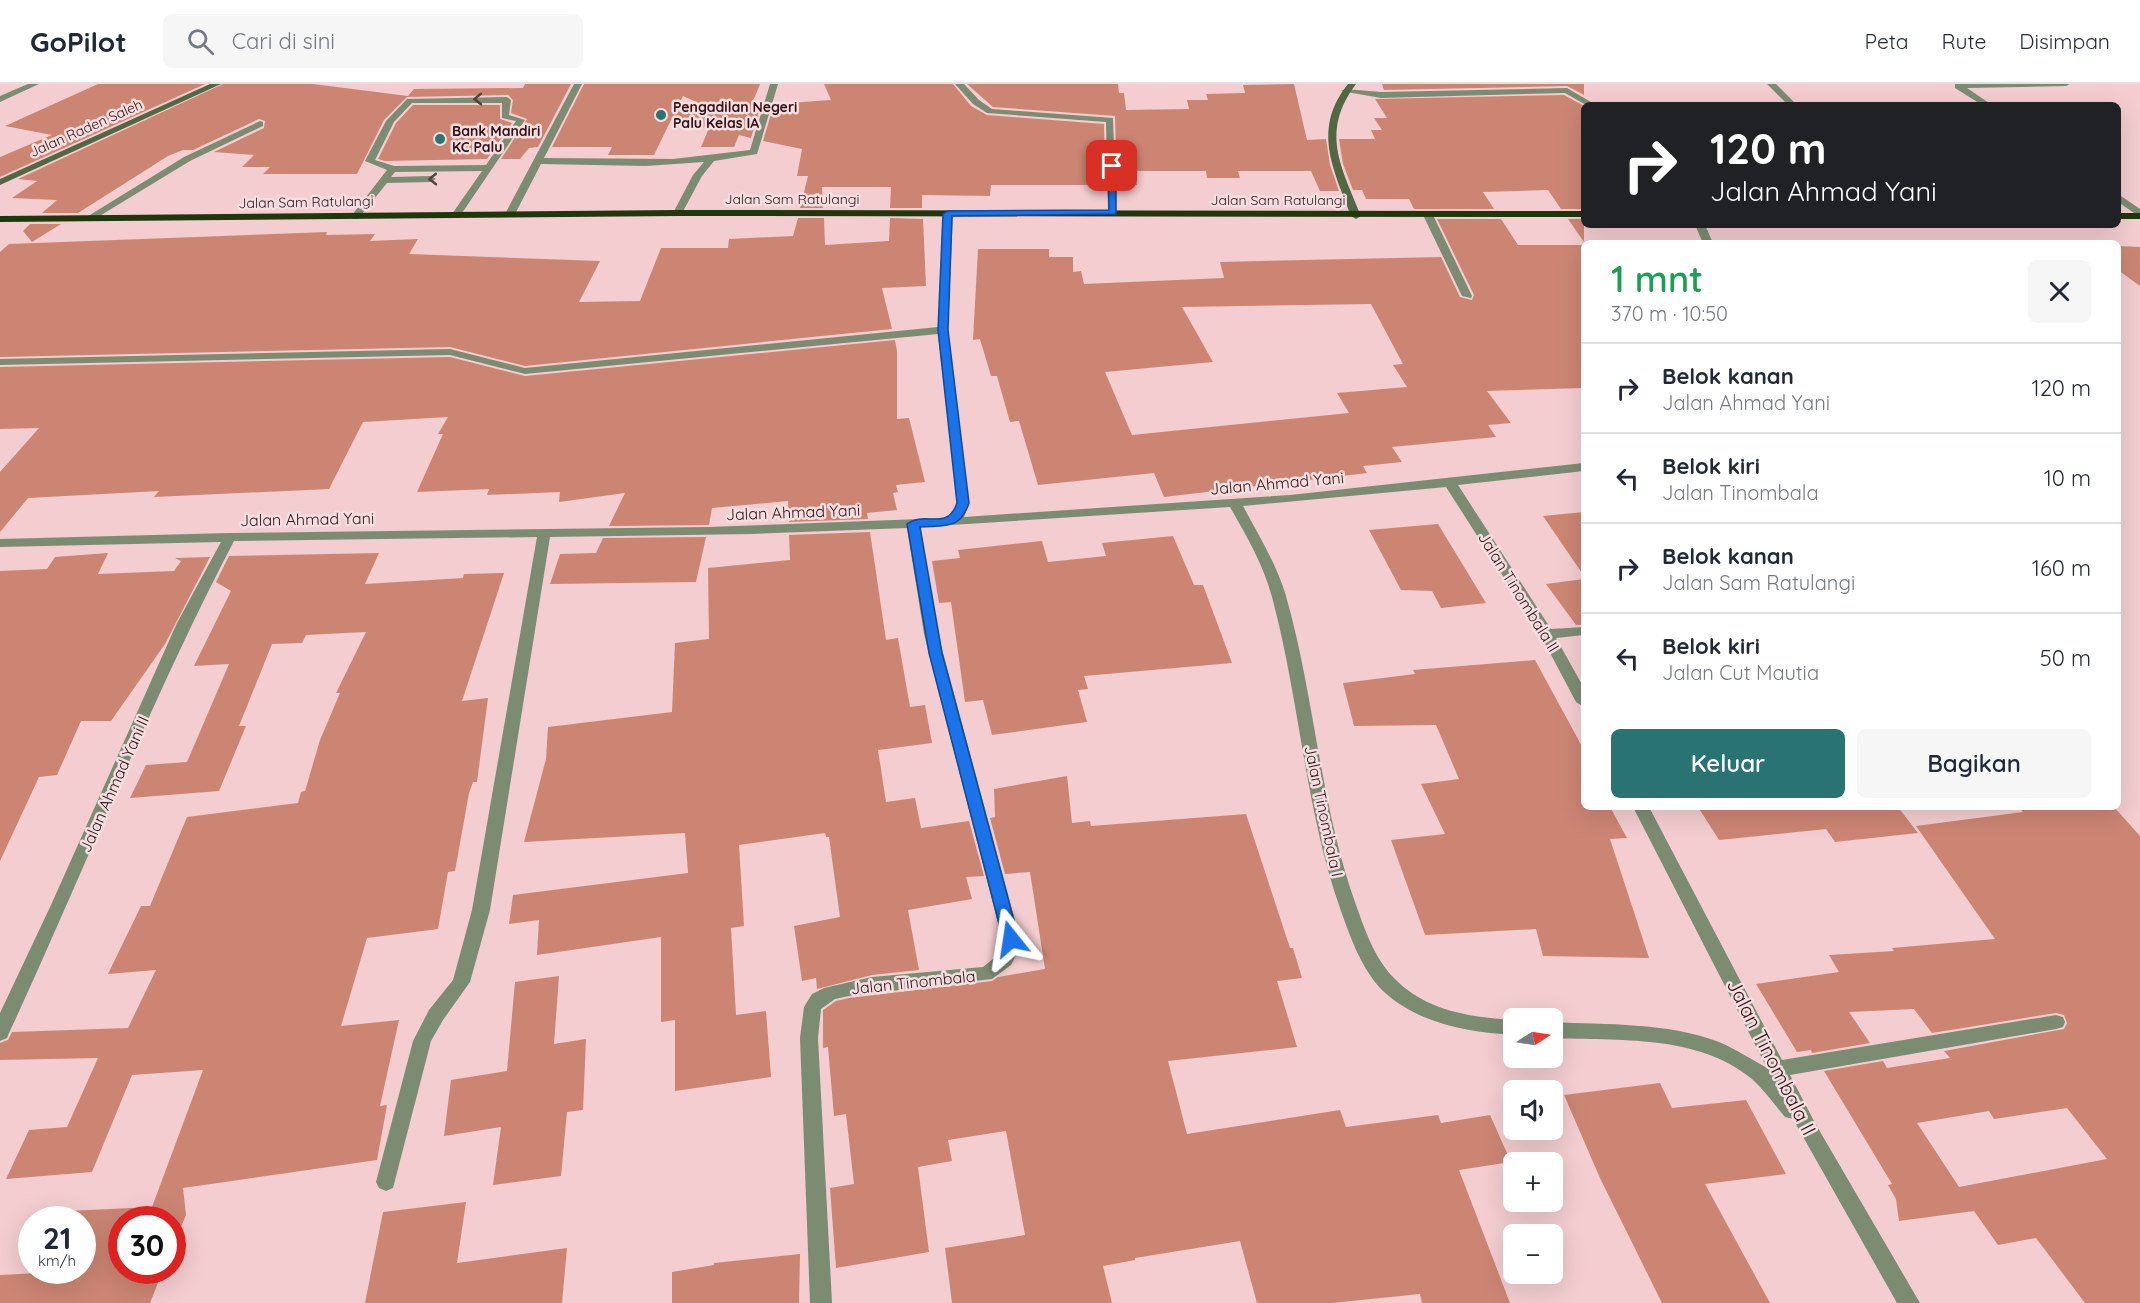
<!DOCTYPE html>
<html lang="id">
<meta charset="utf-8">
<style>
body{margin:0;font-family:Quicksand,sans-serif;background:#f6f6f7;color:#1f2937;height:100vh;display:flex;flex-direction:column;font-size:22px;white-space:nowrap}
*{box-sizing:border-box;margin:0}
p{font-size:20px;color:#747a83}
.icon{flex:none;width:33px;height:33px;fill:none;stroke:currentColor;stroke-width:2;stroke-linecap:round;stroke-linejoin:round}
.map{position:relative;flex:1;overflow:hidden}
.side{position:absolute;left:1581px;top:156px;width:540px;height:570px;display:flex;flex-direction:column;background:#fff;border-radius:9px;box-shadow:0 6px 24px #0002}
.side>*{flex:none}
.banner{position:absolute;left:1581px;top:18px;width:540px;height:126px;border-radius:9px;box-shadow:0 6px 24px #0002;background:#202124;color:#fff;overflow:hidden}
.needle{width:39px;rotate:78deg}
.tools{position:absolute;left:1503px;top:924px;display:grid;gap:12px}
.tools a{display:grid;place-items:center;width:60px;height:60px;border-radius:9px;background:#fff;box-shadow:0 6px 24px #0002;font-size:30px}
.speed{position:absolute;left:18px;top:1122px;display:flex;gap:12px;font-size:30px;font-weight:700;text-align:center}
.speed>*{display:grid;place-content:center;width:78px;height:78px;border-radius:50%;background:#fff;box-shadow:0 6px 24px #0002;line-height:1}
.speed small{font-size:15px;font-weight:400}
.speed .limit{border:9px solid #d22;background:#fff;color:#111}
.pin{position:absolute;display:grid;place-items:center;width:51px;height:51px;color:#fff;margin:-26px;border-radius:12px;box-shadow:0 3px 9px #0006}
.me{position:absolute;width:66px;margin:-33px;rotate:345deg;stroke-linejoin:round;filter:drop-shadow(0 0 4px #0008)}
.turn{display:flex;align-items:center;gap:21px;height:126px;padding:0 30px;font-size:27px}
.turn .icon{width:78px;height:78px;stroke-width:2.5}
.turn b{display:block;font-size:42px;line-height:51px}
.round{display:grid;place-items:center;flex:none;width:63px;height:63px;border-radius:9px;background:#f6f6f7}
.headline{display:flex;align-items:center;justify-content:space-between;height:102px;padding:0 30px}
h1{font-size:36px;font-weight:600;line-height:45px;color:#1e9e55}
.cta{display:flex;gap:12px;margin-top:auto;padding:12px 30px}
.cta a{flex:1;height:69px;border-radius:9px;background:#297373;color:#fff;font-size:24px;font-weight:600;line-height:69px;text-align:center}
.cta a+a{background:#f6f6f7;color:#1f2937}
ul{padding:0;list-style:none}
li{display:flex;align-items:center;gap:18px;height:90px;padding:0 30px;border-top:2px solid #e0e1e3}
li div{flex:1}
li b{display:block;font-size:22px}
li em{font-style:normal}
header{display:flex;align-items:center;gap:36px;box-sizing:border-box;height:84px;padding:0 30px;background:#fff;border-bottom:2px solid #e0e1e3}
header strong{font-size:28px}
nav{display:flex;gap:33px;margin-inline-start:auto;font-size:21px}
.search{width:420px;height:54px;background:#f6f6f7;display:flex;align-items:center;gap:15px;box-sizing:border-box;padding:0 21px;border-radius:9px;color:#747a83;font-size:22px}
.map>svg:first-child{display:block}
.building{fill:#cc8573;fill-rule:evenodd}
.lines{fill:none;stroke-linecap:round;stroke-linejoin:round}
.lane{fill:#7c8c73;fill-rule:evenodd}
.street{fill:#7c8c73;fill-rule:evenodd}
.secondary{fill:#516843;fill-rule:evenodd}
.highway{fill:#1e370b;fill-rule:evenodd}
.oneway{stroke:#50423b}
.route{fill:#1a73e8;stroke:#114b97;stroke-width:1.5}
.poi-dot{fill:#297373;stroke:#f3dfe0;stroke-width:2}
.labels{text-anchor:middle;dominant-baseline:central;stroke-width:5;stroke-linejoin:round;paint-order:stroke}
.far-poi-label{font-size:14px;font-weight:bold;fill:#331115;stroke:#f3dfe0;text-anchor:start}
.far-street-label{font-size:14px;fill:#331115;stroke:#f3dfe0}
.street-label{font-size:16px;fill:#331115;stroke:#f3dfe0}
.near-street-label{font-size:20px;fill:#331115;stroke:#f3dfe0}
</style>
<header>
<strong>GoPilot</strong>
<div class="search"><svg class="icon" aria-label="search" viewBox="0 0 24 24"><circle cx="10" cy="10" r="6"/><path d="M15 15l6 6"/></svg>Cari di sini</div>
<nav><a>Peta</a><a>Rute</a><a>Disimpan</a></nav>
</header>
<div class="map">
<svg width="2140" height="1219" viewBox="0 0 2140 1219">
<rect width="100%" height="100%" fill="#f3cdcf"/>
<g class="building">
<path d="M98 0H205L0 93V73L52 51 5 42Z"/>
<path d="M223 0H313L408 12 414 5 523 4 525 0H571L538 63 529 64 520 75H501L527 35 511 29 513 16 508 11 407 13 384 36 357 90H263L270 83H242L254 71 214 68 264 44 265 37 259 35 193 66H183L168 72 78 129H42L57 116 12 114 37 97 18 95Z"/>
<path d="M584 0H760L751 22 761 21 751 54 739 51 734 63H701L709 44 671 36 654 71H608L612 63H552ZM683 12 712 25 675 28Z"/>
<path d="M824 0H953L971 22 987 31 1104 40 1105 101H991L990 112 922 111V124H890L891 103H822L823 124H800L808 92H797L802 65 763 57 774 20 831 16Z"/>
<path d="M967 0H1118L1119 9H1124L1126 26 1189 25 1187 16H1208L1206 10 1245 9 1243 1 1294 0 1307 56 1326 55 1330 81 1339 107H1320L1311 87H1238L1240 94H1207L1206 87H1135L1137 101H1117L1115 32 993 23Z"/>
<path d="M1382 0H1584V11L1567 2 1384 6Z"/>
<path d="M1564 11 1584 22V125H1561L1548 106 1483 108 1494 125H1414L1409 115H1366L1362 106H1353L1343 80 1339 55H1375L1371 46H1382L1374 34H1387L1375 15Z"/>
<path d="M413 21H500V35L512 39 487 75 385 77 378 75 396 39Z"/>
<path d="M798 134H824L825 161 889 157 890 134 923 135 926 202 882 204 892 245 525 282 450 263 0 273V168L9 160 327 148 326 151 375 150 370 157 418 155 409 170 600 177 579 218 640 217 661 164H728L729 155 793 152Z"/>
<path d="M1437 135H1501L1518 161H1584V304L1487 307 1511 339 1488 341 1496 353 1392 363 1402 378 1363 382 1367 389 1164 413 1154 389 1038 401 1019 337 1010 338 997 292H991L980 255 973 256 978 165H1049V173H1073V188L1081 187 1084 200 1224 194 1220 178 1441 173 1460 213 1472 216 1474 211ZM1371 220 1403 280 1393 281 1407 303 1337 309 1349 329 1132 351 1105 288 1213 278 1182 223Z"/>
<path d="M1568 135H1584V158Z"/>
<path d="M30 140H61L32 158 23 147Z"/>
<path d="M2118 162 2140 163V202L2118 186Z"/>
<path d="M895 256 897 267V335L909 334 925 398 896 401 898 408 893 409 897 426 867 429 868 435 789 438 788 417 712 424 709 441 609 442 625 409 559 418 560 408 487 411 489 405 417 408 443 350H438L448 333 363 338 329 405 154 413 159 407 28 414 0 448V388L39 344 0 345V283L450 273 525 292Z"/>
<path d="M1584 428V492L1543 432Z"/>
<path d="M1438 440 1486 519 1441 524 1432 507 1401 506 1369 446Z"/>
<path d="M870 448 886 556 898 554 910 623 925 621 932 659 878 666 886 718 915 714 921 744 969 737 984 792 966 793 972 815 908 826 919 886 872 891 817 905 816 894 802 897 794 842 840 833 829 753H826L825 749 739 761 744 842 731 844 736 931 766 927 771 993 675 1007V936L661 938V853L537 871 539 836 509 840 513 811 688 789 685 749 524 758 546 675 548 643 672 628 675 559 709 555 708 484 790 476 789 451Z"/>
<path d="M1173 452 1194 501H1203L1232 579 1084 592 1088 605 1078 606 1087 638 992 651 983 616 965 618 951 518 939 519 932 477 960 474 958 466 1042 457 1048 478 1106 472 1102 459Z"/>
<path d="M706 453 696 498 550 500 560 470 596 469 603 454Z"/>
<path d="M108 469 98 490 174 487 181 477 175 474 210 473 165 560 111 637H81L57 691 39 693 0 777V487L47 485 55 473Z"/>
<path d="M379 469 365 500 463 494 464 490 504 489 462 617 488 614 477 698H473L469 709 455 787 448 788 438 845 367 854 341 942 399 936 380 1022 387 1021 377 1076 183 1104 186 1131 172 1164V1136H122V1186H163L150 1219H0V1191L38 1189 40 1186H82V1136H64L68 1127 152 1123 203 986 132 991 92 1088 6 1095 29 1046 67 1043 98 974 0 976V959L8 956 12 948 128 944 156 886 108 890 141 822H150L187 733 298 719 301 708 305 707 320 656 340 609H336L366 548 306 551 302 559 272 560 239 642H246L219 707 130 714 146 681 187 678 229 580 194 582 231 507 216 498 229 472Z"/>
<path d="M1584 495V541H1576L1546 500Z"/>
<path d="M1535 576 1584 666V723H1610L1627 754 1610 755 1649 874 1543 872 1536 845 1425 851 1391 756 1445 750 1421 700 1459 695 1436 641 1354 642 1343 599 1415 590 1413 586Z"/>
<path d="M1067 692 1072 739 1090 737 1091 742 1246 730 1290 864H1293L1302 894 1277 897 1297 963 1168 977 1187 1050 1340 1026 1346 1043 1438 1031 1441 1039 1490 1031 1511 1078 1459 1086 1510 1219H1422L1420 1210 1332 1219H1257L1240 1157 1135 1174V1176L1103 1182 1112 1219H952L945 1164 1025 1151 1006 1047 948 1056 952 1077 918 1083 929 1168 836 1184 830 1104 854 1100 846 1030 834 1032 828 963 823 964V926L836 917 849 914 992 897 998 893 1045 885 1030 788 1005 790 990 734 995 733 994 705Z"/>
<path d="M1698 723H1898L1918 749 1835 758 1826 745 1719 756Z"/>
<path d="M2019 723H2114L2140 752V1219H2085L2036 1154 1998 1161 1974 1127 1899 1137 1896 1115 1888 1101 1892 1100 1824 987 1883 977 1887 984 1950 974 1944 967 2064 945 2067 939 2064 931 2056 929 1932 949 1914 925 1849 928 1870 959 1812 969 1811 966 1797 968 1756 900 1839 888 1829 871 1894 867 1892 864 1995 855 1916 742 2023 728ZM2067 1024 2107 1075 1959 1103 1917 1039 1989 1027 1994 1035Z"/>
<path d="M559 892 554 960 586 955 583 1026 567 1028 561 1092 493 1101 501 1043 444 1052 451 996 507 987 515 898Z"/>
<path d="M1660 999 1672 1024 1746 1016 1786 1090 1705 1100 1770 1219H1662L1600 1094 1564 1011Z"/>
<path d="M466 1118 457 1179 567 1164 562 1219H365L383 1128Z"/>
<path d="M800 1170 799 1219H672V1188L714 1181V1179Z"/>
</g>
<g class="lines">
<g class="lane">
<path d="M574 0H582L544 74 673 75 750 66 770 0H778L757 70 714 77 702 92 681 131 673 129 693 91 704 78 646 82 541 80 515 130 507 132 505 130Z"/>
<path d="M507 13 511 16 509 31 525 36 460 132 452 130 482 87 395 88 391 93 431 92 436 95 431 98 387 99 358 135H352V131L387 86 365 77 386 37 407 15ZM412 19H502V34L516 37 486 81 394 82 375 76 394 38Z"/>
</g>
<g class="street">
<path d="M28 0H39L0 18V12Z"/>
<path d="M955 0H964L979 16 992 25 1113 34 1116 130 1108 128 1106 38 987 29 973 20Z"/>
<path d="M1767 0H1776L1797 21H1788Z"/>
<path d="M1955 0H2070L2066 2 1967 4 1992 21H1982L1955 4Z"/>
<path d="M1567 4 1596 21H1586L1565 9 1381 14 1341 7 1345 5 1381 8Z"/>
<path d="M260 37 263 38V42L190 77 93 136 85 134 184 73Z"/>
<path d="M2118 110 2140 125V133L2118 118Z"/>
<path d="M948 127 953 130 948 246 969 419 964 433 1290 411 1584 379V387L1458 401 1551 545 1584 543V551L1556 554 1584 604V623L1576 618 1540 550 1446 403 1243 422C1259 452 1276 479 1286 512 1315 614 1320 721 1356 821 1365 846 1374 873 1393 893 1425 927 1469 933 1514 936V951C1467 948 1419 940 1383 907 1362 886 1351 855 1341 827 1305 726 1300 617 1272 513 1263 480 1247 453 1230 423L920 443 938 550 1020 855 1018 867 1011 881 992 895 849 912 835 915 821 925 818 954 832 1219H810L800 954 804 923 812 910 824 904 872 893 983 883 998 871 1002 855 924 550 907 444 752 450 550 453 490 826 470 898 443 936 431 957 393 1104 386 1107 379 1104 376 1098 413 957 429 926 453 896 472 826 537 453 234 457C150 617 85 786 9 949L7 954 0 957V929L51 821 177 539 221 458 0 463V455L230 449 708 443 947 434 953 429 957 419 938 250 525 290 450 271 0 281V275L450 265 525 284 938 243 943 130Z"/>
<path d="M1425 129 1433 131 1472 212 1471 214 1462 212 1423 131Z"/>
<path d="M1695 141H1705L1713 159H1703Z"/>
<path d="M1633 723H1649L1782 976 2056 931 2063 933 2065 938 2063 943 2056 945 1790 991 1815 1039 1920 1219H1897L1793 1035 1785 1033C1774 1020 1764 1006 1752 995 1698 950 1618 957 1552 954V938C1607 941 1666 938 1719 958 1736 965 1752 976 1767 984Z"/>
</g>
<g class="secondary">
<path d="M210 0H221L0 101V95Z"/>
<path d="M1348 0H1356C1320 48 1341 82 1361 132L1356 135 1351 132C1333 84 1312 45 1348 0Z"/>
</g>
<g class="highway">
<path d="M678 126 1584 127V133L678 132 0 138V132Z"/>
<rect x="2118" y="129" width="22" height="6"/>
</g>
</g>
<defs><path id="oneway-chevron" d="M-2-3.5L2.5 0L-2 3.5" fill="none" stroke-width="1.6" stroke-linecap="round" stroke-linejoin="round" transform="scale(1.5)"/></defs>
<g class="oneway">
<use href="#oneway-chevron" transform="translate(478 15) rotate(179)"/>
<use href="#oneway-chevron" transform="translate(433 95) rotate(179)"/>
</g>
<path class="route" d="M1112 80 1116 82V130L952 132 948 246 969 419C960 446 945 441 920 443L942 569 1019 855 1011 861 1003 855 929 569 907 440C925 426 947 448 957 419L938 246 943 130 948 127 1109 126 1108 82Z"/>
<g class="poi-dot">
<circle cx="661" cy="31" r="6"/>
<circle cx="440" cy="55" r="6"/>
</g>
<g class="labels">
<g class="far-poi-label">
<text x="673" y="23">Pengadilan Negeri<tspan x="673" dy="16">Palu Kelas IA</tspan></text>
<text x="452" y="47">Bank Mandiri<tspan x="452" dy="16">KC Palu</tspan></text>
</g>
<g class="far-street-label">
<text transform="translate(86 44) rotate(-24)">Jalan Raden Saleh</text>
<text x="792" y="115">Jalan Sam Ratulangi</text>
<text x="1278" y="116">Jalan Sam Ratulangi</text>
<text transform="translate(306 118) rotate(-1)">Jalan Sam Ratulangi</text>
</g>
<g class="street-label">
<text transform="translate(1277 399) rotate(-5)">Jalan Ahmad Yani</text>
<text transform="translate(793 428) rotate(-2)">Jalan Ahmad Yani</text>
<text transform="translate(307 435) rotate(-1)">Jalan Ahmad Yani</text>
<text transform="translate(1519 508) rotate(58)">Jalan Tinombala II</text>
<text transform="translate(114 700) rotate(-66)">Jalan Ahmad Yani II</text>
<text transform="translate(1324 727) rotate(78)">Jalan Tinombala I</text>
<text transform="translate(913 898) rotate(-6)">Jalan Tinombala</text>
</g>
<g class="near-street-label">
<text transform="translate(1772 973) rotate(63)">Jalan Tinombala II</text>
</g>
</g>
</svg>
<div class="tools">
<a><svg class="needle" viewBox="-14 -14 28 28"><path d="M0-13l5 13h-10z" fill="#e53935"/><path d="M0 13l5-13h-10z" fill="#747a83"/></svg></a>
<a><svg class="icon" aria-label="sound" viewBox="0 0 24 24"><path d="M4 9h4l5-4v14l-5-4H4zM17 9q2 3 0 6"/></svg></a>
<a>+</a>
<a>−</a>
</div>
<div class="speed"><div>21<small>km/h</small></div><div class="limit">30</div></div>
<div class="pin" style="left:1112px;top:82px;background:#d93025"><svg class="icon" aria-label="arrive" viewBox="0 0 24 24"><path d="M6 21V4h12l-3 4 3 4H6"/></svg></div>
<svg class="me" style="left:1011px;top:855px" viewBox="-20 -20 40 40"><path d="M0-17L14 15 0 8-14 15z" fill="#1a73e8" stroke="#fff" stroke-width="4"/></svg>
<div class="banner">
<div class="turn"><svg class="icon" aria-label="right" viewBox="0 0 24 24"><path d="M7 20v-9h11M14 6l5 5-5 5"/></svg><div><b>120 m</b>Jalan Ahmad Yani</div></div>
</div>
<section class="side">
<div class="headline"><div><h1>1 mnt</h1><p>370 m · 10:50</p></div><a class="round"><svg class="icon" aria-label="close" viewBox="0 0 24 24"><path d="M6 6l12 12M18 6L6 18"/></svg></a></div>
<ul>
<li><svg class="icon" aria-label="right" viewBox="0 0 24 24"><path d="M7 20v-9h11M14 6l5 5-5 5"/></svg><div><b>Belok kanan</b><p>Jalan Ahmad Yani</p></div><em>120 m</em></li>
<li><svg class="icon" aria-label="left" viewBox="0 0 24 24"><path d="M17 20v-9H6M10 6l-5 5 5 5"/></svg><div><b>Belok kiri</b><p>Jalan Tinombala</p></div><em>10 m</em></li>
<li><svg class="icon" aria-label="right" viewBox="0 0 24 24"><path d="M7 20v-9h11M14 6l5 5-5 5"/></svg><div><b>Belok kanan</b><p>Jalan Sam Ratulangi</p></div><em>160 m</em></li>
<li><svg class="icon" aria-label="left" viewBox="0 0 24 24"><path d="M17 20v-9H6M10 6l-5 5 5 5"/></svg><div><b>Belok kiri</b><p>Jalan Cut Mautia</p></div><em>50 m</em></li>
</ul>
<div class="cta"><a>Keluar</a><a>Bagikan</a></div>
</section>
</div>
